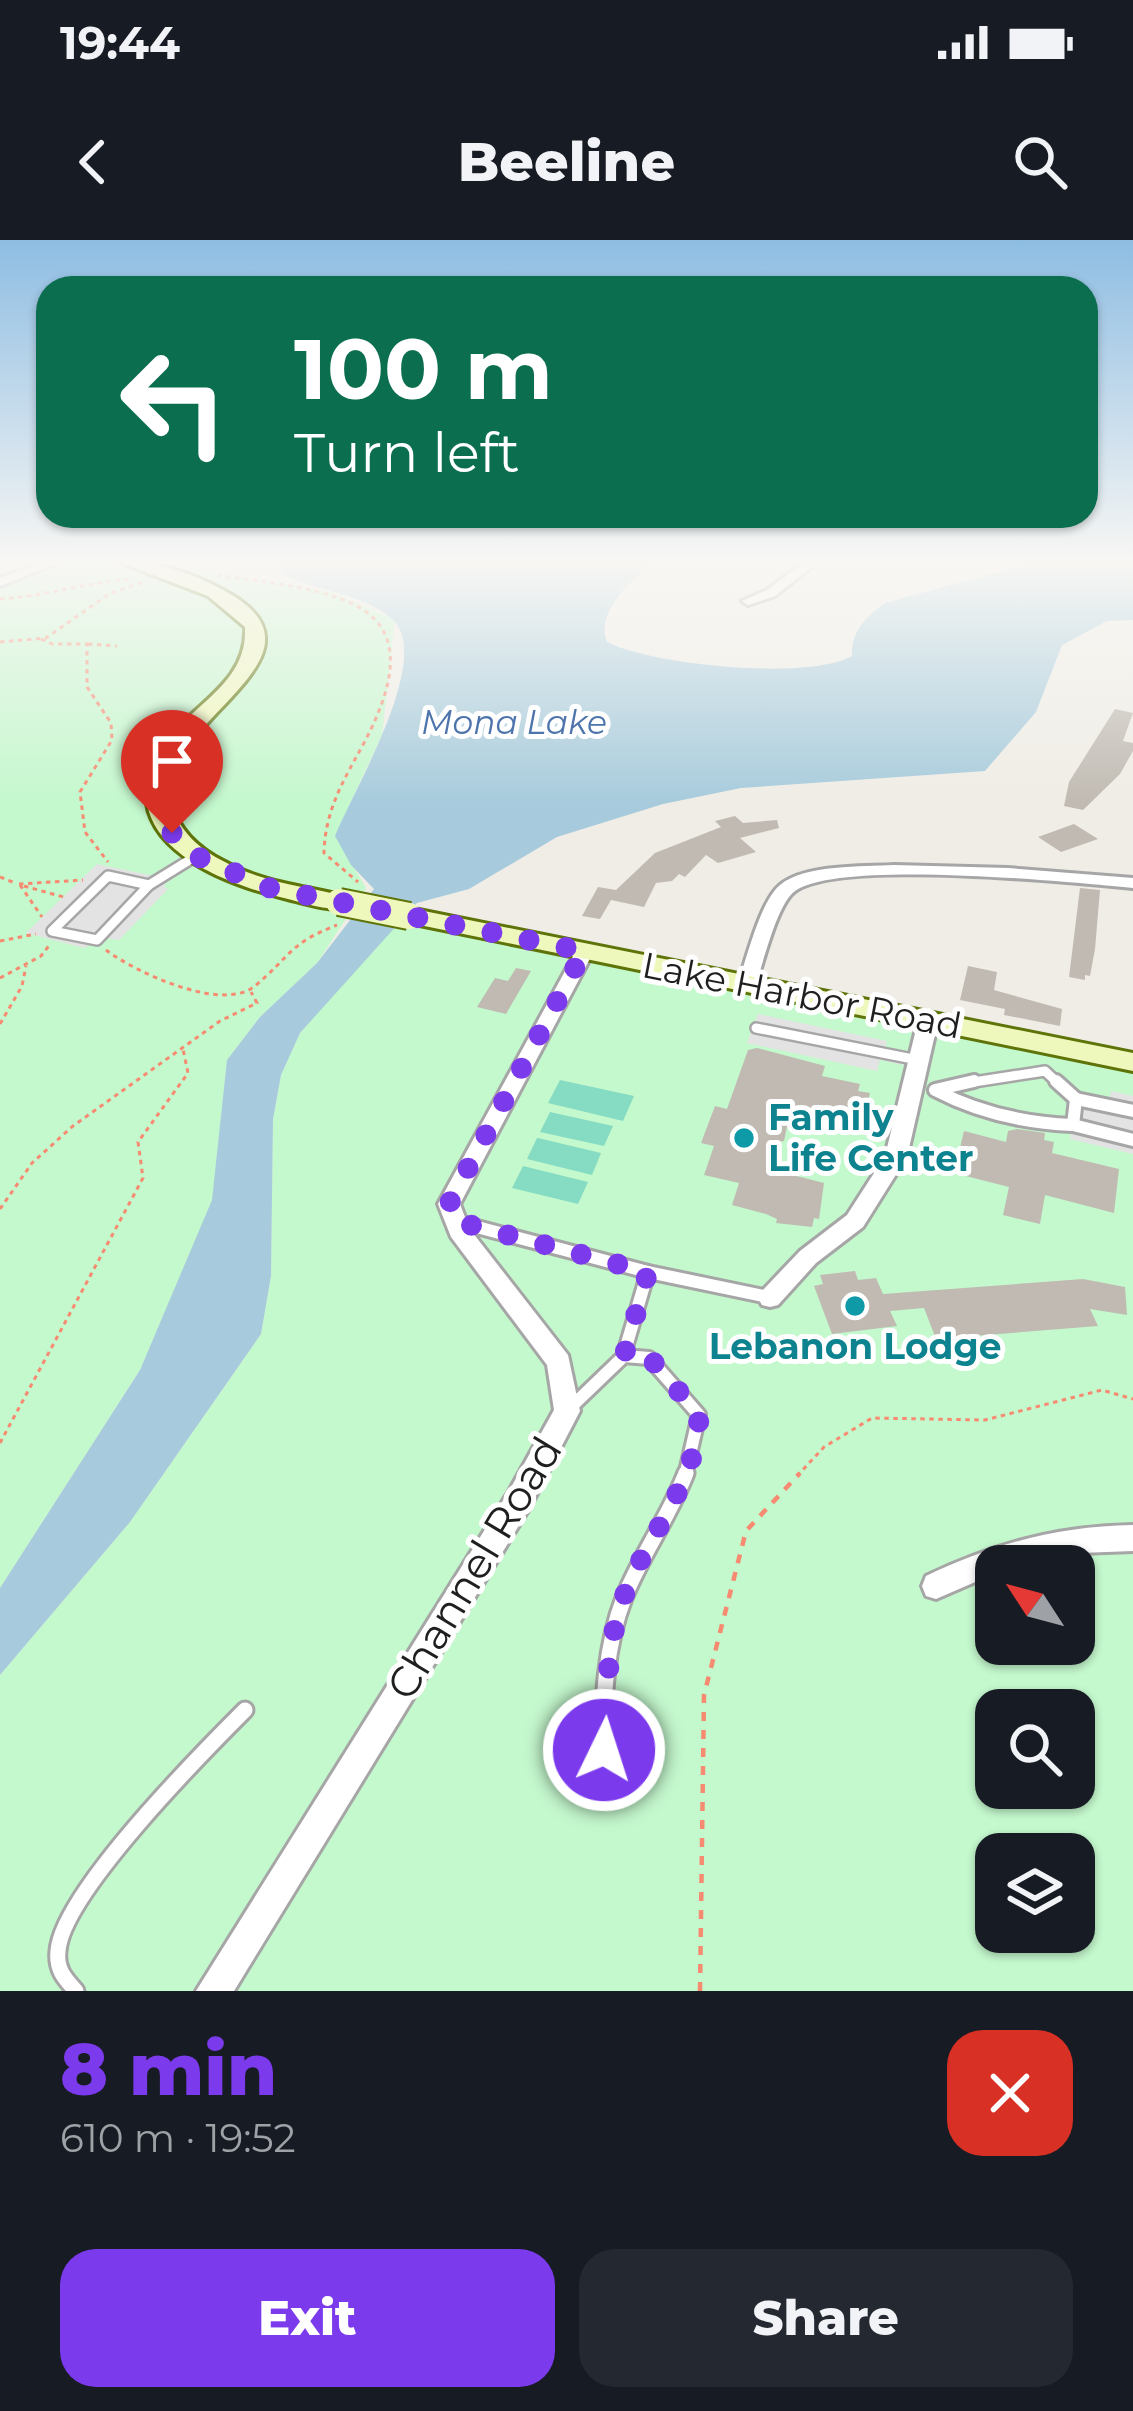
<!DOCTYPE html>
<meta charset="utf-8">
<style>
body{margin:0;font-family:Montserrat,sans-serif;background:#242831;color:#f1f3f6;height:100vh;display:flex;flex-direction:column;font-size:45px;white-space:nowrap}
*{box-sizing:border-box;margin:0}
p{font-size:39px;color:#9ea1a6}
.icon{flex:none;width:66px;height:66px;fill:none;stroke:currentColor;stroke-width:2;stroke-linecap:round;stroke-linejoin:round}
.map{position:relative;height:1751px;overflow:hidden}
.panel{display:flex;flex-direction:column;background:#171b24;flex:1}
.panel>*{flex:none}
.top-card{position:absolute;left:36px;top:36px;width:1062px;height:252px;border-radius:36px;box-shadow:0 3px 9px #0004;background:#0b6e4f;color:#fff;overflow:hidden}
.needle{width:78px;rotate:306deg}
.tools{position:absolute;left:975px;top:1305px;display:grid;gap:24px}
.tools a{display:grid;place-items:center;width:120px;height:120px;border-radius:24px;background:#171b24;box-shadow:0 3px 9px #0004;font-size:60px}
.pin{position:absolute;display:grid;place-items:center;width:102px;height:102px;color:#fff;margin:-123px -51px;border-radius:50% 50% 50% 0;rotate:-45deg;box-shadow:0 0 12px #0007}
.pin .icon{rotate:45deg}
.me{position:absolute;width:132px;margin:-66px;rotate:4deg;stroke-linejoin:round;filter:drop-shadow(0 0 9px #0008)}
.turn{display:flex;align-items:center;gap:42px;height:252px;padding:0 60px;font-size:54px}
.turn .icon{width:156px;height:156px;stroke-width:2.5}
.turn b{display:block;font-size:84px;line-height:102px}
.round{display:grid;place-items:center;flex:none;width:126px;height:126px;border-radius:36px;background:#242831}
.headline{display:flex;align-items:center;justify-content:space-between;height:204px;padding:0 60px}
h1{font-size:72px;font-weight:800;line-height:90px;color:#7c3aed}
.primary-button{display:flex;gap:24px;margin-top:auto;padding:24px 60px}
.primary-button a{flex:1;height:138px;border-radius:36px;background:#7c3aed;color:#fff;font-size:48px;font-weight:800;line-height:138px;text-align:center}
.primary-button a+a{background:#242831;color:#f1f3f6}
.status{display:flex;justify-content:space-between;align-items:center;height:84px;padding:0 60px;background:#171b24;direction:ltr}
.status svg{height:33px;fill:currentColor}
header{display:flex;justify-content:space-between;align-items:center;height:156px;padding:0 60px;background:#171b24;font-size:54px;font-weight:800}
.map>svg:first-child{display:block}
.park{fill:#c4f8cd;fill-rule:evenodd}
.pitch{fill:#86dcc3}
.parking{fill:#e3e3e3}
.water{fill:#a7cbdc}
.building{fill:#c0bab2}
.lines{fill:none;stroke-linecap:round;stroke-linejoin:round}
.lane-far2-casing{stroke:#a6a6a6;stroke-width:14}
.lane-far1-casing{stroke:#a6a6a6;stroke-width:18}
.lane-casing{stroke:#a6a6a6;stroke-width:21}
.street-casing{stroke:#a6a6a6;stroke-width:6}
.secondary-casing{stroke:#5e7408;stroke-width:6}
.path-far1{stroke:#f68b71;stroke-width:3;stroke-dasharray:4.5 4.5;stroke-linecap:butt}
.path{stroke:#f68b71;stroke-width:4.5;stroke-dasharray:9 9;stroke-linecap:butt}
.lane-far2{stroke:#fff;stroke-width:9}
.lane-far1{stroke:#fff;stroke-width:12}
.lane{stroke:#fff;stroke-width:15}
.street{fill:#fff;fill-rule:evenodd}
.secondary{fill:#eff8bc;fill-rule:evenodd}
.secondary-bridge-casing{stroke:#5e7408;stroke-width:30;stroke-linecap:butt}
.secondary-bridge{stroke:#eff8bc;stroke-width:26}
.route{stroke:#7c3aed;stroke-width:21;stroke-dasharray:0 37.8}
.culture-dot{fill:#0f9aa8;stroke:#fff;stroke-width:4.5}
.labels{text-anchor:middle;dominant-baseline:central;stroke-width:10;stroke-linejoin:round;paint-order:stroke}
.far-water-label{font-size:33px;font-style:italic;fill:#4e74ac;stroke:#fff}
.street-label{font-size:36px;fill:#1f1f1f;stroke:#fff}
.culture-label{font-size:36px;font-weight:bold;fill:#0d838f;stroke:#fff;text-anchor:start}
.near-street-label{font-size:42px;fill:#1f1f1f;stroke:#fff}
</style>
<div class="status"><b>19:44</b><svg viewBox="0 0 49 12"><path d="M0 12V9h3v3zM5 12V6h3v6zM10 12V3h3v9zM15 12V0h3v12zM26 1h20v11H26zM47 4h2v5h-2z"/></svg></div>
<header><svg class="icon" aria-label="back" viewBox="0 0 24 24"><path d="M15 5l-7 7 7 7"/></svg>Beeline<svg class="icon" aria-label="search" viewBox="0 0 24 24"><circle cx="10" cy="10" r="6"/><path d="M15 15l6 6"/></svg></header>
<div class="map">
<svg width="1133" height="1751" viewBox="0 0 1133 1751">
<rect width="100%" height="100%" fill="#f0ede6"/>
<g class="park">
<path d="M62 319H127L332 352 395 380 382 495 335 596 366 648 317 723 260 777 227 820 213 960 140 1130 0 1348V342Z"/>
<path d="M409 676 1133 822V1751H0V1435L130 1282 261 1094 271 1036 273 879 281 835 300 793 386 692ZM996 1326H1074V1404H996ZM996 1470H1074V1548H996ZM996 1614H1074V1692H996Z"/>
</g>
<g class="pitch">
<path d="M560 840 634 856 623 881 548 863Z"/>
<path d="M550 872 613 886 604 906 540 892Z"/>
<path d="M537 898H538L601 913 592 935 527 919Z"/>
<path d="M523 926 588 942 578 964 512 948Z"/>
</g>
<g class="parking">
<path d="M97 624 168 639 164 647 168 649 119 700 104 698 84 708 26 693Z"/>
<path d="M758 774 887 801 885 810 921 819 918 828 880 820 877 831 747 803Z"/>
<path d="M1111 851 1133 856V914L1070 899 1078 856 1109 862Z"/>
</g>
<path class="water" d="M283 319H655C633 340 594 372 607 402 653 425 807 441 852 416 851 391 866 377 885 363L1035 322 1133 319V380L1107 381 1062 405 1036 472 985 531 741 548 663 564 557 597 469 649 417 663 300 793 281 835 273 879 271 1036 261 1094 130 1282 0 1435V1348L140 1130 212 960 227 820 260 777 317 723 374 649 351 625 335 596C352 553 435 416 392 379 361 352 314 351 279 333Z"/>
<g class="building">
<path d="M1115 469 1133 473 1123 501 1133 503V511L1120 534 1083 570 1064 566 1069 542Z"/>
<path d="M735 576 743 583 777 580 779 588 740 598 756 612 718 623 706 615 685 637 679 634 672 641 656 643 644 667 611 660 600 679 582 676 598 647 616 650 655 613 721 587 715 581Z"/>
<path d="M1074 584 1098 599 1061 612 1038 597Z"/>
<path d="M1080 648 1100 650 1095 709 1090 736 1085 735V740L1069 737Z"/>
<path d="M968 726 997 732 994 750 1062 769 1060 786 1004 775 1005 769 960 760Z"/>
<path d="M516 728 531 731 506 774 477 767 495 738 508 741Z"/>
<path d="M757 808 825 826 822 836 860 844 858 851 870 853 864 875 852 873 850 881 790 872 784 901 777 902 769 929 824 943 819 979 814 978 812 987 776 983 777 979 766 974 732 965 739 943 704 935 714 906 701 903 715 866 727 869 748 810Z"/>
<path d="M1017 889 1045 893 1044 900 1054 902 1052 913 1119 929 1114 973 1045 955 1040 984 1003 975 1009 947 954 933 964 891 1006 902 1008 891Z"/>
<path d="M855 1031 858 1040 876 1038 883 1054 1083 1039 1125 1047 1127 1075 1090 1069 1098 1086 936 1099 924 1068 890 1071 897 1086 832 1094 814 1046 823 1044 820 1035Z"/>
</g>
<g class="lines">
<g class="lane-far2-casing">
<g id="lane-far2">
<path d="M108 636 149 645 97 700 52 691Z"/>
<path d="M149 645 196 616"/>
<path d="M756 788 918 820"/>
<path d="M961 844 1045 831 1059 844"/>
</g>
</g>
<g class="lane-far1-casing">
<g id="lane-far1">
<path d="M974 841 935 850C979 873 1023 883 1073 885L1076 859"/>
<path d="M1056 841 1076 859"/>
<path d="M1076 859 1133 871"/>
<path d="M1073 885 1133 900"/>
<path d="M458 982 648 1032 623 1117 570 1168"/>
<path d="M648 1032 768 1057"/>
<path d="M624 1116 649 1118 699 1175 685 1236"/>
</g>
</g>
<g class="lane-casing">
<g id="lane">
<path d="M601 1552C604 1488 600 1419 624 1358 641 1315 669 1277 686 1233"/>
<path d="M76 1751C64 1738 56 1729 58 1711 62 1654 202 1513 245 1470"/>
</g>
</g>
<g class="street-casing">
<g id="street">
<path d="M52 319H68L0 346V338Z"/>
<path d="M809 319H822L775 356 748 365 742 361 767 350Z"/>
<path d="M894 625 1008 628 1133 638V648C1071 642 839 619 795 651 777 664 764 721 756 743L747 749 740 747 738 743C747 718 760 662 780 645 805 624 863 627 894 625Z"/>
<path d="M585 706 594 711 460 964 469 988 568 1115 580 1171 529 1269 234 1751H196L509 1251 554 1170 547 1125 451 997 438 964 576 711Z"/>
<path d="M928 775 938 781 907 917 863 987 816 1023 778 1065 770 1067 762 1065 758 1058 762 1051 800 1011 847 975 885 916 918 781Z"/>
<path d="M1133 1285V1311L1080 1313 1016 1326H996V1333L936 1359 926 1356 922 1346 926 1336C993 1304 1058 1286 1133 1285Z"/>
</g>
</g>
<g class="secondary-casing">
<g id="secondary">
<path d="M111 319C152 319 197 334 232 355 339 420 151 486 171 563 179 591 199 609 225 622 263 643 306 646 348 657L351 662 348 667C329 672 304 663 284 658 226 644 123 607 151 527 171 471 249 452 245 387L208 356Z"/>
<path d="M409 668 1133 813V831L400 681 396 676Z"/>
</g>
</g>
<g class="path-far1">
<path d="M217 335C330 352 442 354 365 501 345 538 325 569 324 613L358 642"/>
<path d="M0 359C46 356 84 343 130 339"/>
<path d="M41 399 52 404H87V447L111 483 112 500 80 552 85 592 108 622"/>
<path d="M0 402 46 398 109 354 144 342"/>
<path d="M88 404 117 406"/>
<path d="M0 637 15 643"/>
<path d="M19 644 83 640"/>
<path d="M20 645 42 677"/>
<path d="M24 646 67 658"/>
<path d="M0 701 36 694"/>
<path d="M106 710C135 732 222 773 255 746 291 716 288 704 337 685"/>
<path d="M0 738 41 716 51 703"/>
<path d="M0 784 22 746 26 726"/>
<path d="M0 969 32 923 73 886 220 781 257 763 251 752"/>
<path d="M0 1203 143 938 138 902 188 833 183 809"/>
<path d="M797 1236 824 1207 872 1178 985 1180 1102 1150 1133 1159"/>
</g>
<path class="path" d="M700 1751 704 1455 746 1291 800 1233"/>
<use href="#lane-far2" class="lane-far2"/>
<use href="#lane-far1" class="lane-far1"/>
<use href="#lane" class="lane"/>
<use href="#street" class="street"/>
<use href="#secondary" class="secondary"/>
<g class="secondary-bridge-casing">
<path id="secondary-bridge" d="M339 662 409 676"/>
</g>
<use href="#secondary-bridge" class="secondary-bridge"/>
</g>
<linearGradient id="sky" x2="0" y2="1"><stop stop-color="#8ebde3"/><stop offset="0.57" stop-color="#f8f7f4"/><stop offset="1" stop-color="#f8f7f4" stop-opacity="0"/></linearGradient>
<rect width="1133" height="564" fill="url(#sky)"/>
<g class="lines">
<path class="route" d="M172 593 196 616 270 648 584 711 449 964 455 981 648 1032 624 1116 650 1118 699 1175C698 1244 644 1298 622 1362 606 1408 607 1462 604 1510"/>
</g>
<g class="culture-dot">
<circle cx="744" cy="898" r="12"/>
<circle cx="855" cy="1066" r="12"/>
</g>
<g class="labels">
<g class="far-water-label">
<text x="514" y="482">Mona Lake</text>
</g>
<g class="street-label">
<text transform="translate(802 755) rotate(11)">Lake Harbor Road</text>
</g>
<g class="culture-label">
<text x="768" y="877">Family<tspan x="768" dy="41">Life Center</tspan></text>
<text x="855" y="1106" text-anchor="middle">Lebanon Lodge</text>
</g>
<g class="near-street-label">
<text transform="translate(474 1328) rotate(-59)">Channel Road</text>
</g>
</g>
</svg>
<div class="tools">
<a><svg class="needle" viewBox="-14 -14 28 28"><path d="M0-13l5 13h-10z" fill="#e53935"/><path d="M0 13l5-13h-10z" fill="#9ea1a6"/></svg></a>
<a><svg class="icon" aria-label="search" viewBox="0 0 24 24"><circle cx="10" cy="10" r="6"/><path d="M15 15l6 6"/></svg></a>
<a><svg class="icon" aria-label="layers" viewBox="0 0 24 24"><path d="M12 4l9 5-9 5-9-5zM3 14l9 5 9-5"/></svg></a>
</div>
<div class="pin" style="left:172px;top:593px;background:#d93025"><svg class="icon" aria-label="arrive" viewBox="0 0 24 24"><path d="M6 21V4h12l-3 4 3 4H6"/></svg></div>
<svg class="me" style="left:604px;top:1510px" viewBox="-20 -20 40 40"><circle r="17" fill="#7c3aed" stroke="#fff" stroke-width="3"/><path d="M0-11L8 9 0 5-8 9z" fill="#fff"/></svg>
<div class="top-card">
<div class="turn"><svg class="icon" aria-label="left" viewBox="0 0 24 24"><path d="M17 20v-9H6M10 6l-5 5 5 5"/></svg><div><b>100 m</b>Turn left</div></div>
</div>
</div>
<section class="panel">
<div class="headline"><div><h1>8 min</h1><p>610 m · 19:52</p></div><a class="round" style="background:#d93025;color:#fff"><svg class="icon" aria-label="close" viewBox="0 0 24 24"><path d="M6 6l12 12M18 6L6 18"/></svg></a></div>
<div class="primary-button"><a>Exit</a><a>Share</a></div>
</section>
